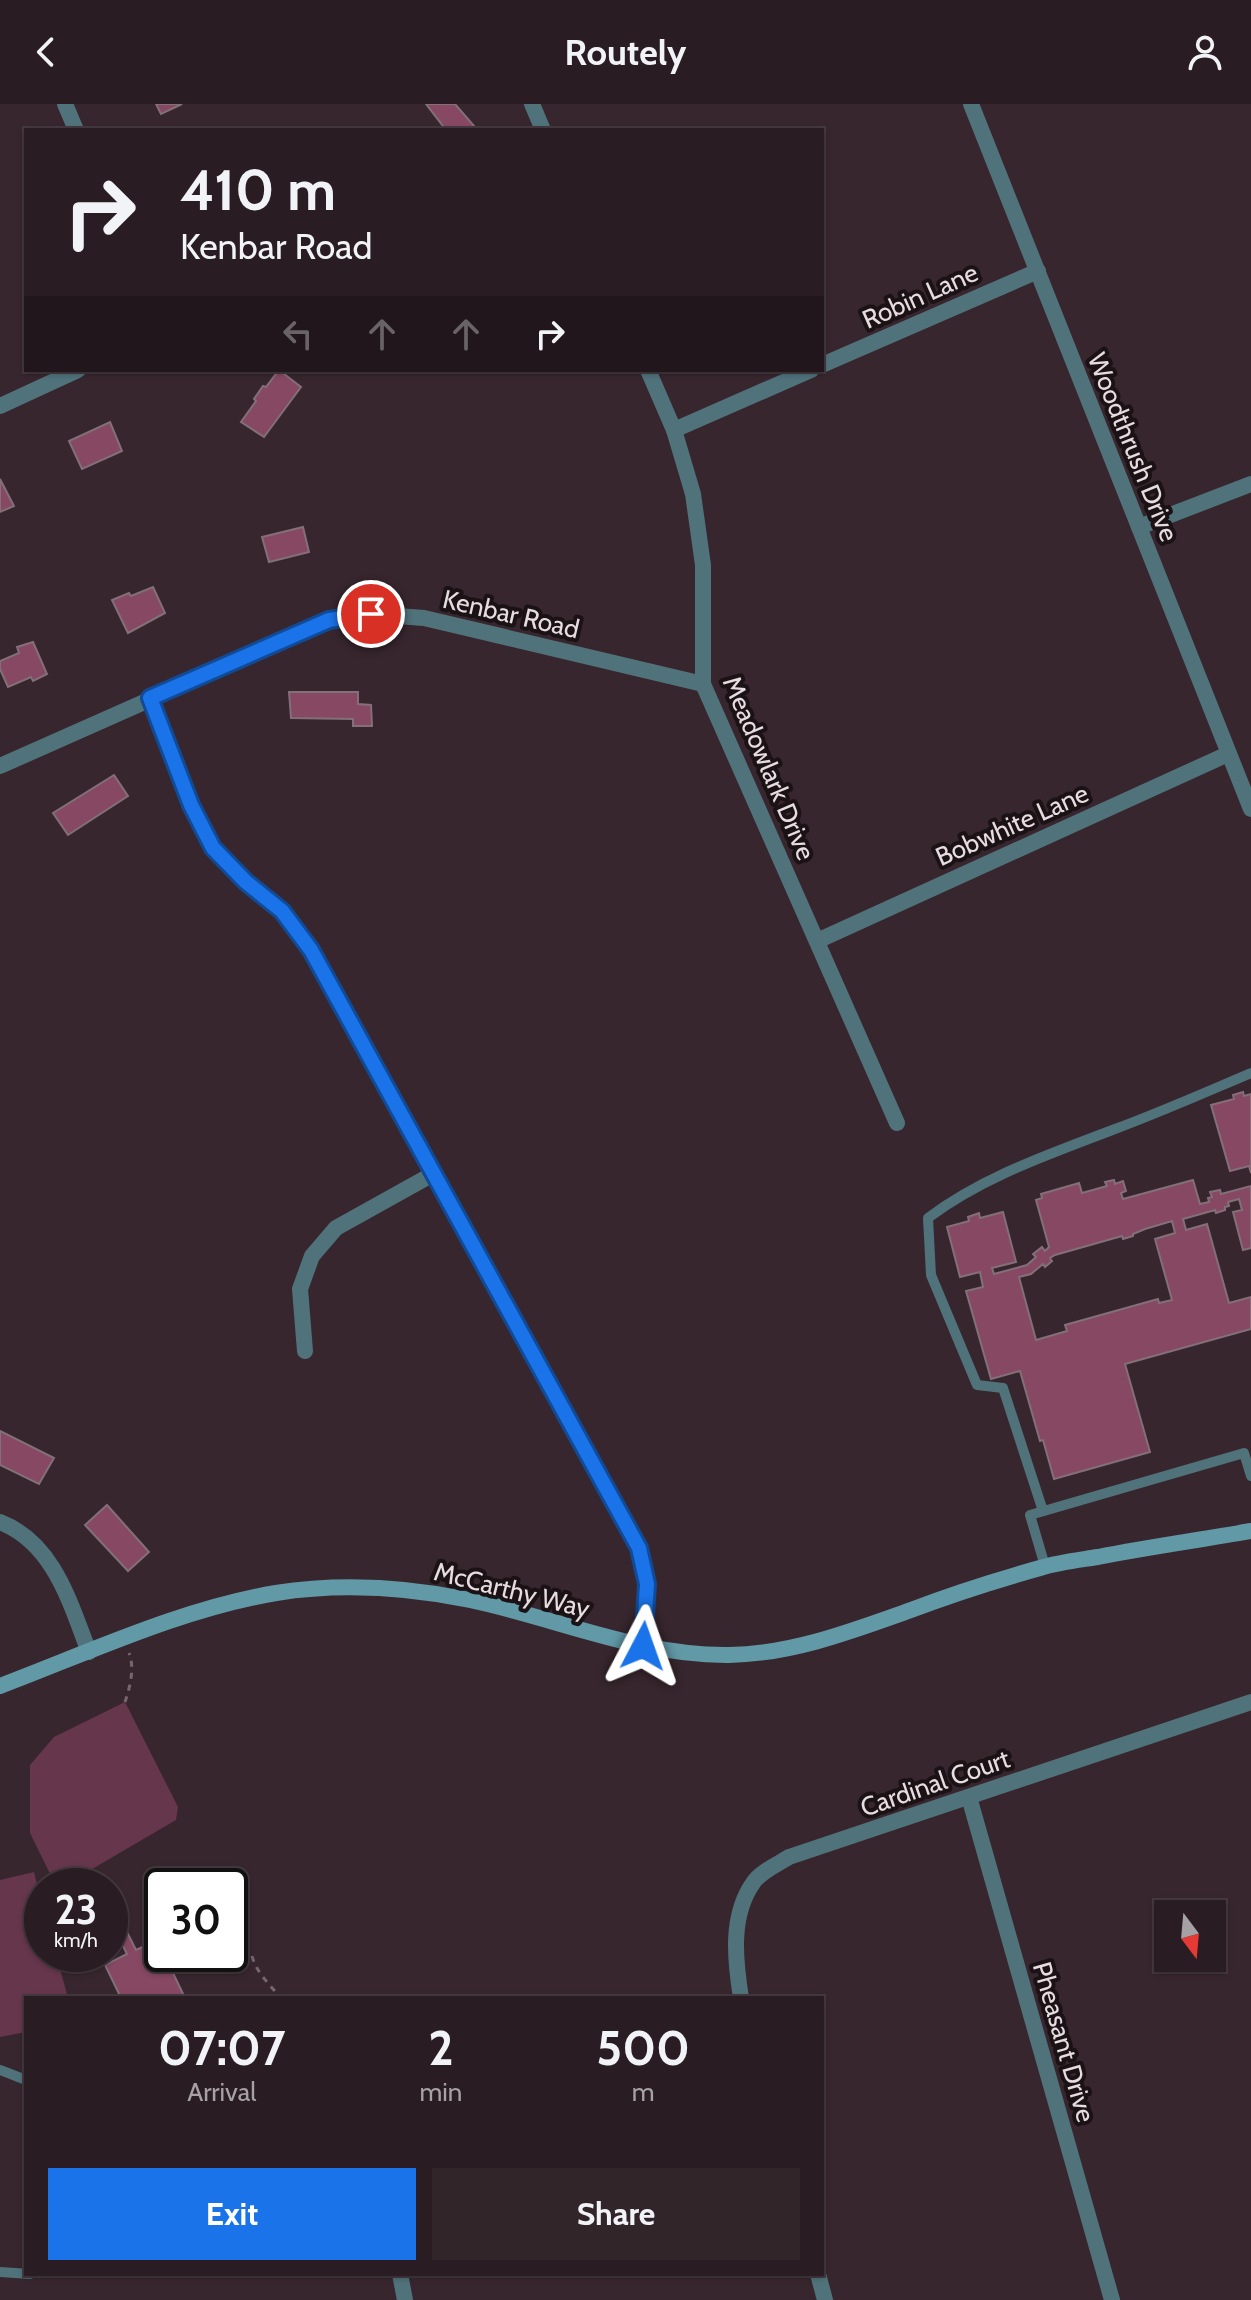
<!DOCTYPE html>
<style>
body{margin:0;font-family:Cabin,sans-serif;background:#31252a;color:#f1f3f6;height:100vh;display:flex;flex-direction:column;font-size:30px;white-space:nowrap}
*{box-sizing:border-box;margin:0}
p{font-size:26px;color:#a5a1a5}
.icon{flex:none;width:44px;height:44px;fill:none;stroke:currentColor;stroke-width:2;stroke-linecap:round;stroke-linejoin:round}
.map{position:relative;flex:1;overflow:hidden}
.side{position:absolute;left:24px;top:1892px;width:800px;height:280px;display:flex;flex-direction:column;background:#291c22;border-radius:0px;box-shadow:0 2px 6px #0004,0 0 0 2px #453a40}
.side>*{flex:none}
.guide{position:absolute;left:24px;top:24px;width:800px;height:244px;border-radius:0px;box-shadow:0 2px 6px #0004,0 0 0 2px #453a40;background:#291c22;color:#f1f3f6;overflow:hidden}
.needle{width:52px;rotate:164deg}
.buttons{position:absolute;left:1154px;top:1796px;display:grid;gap:16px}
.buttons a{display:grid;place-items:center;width:72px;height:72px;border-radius:0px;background:#291c22;box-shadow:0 2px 6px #0004,0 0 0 2px #453a40;font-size:40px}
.speed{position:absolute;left:24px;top:1764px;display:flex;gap:16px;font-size:40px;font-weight:700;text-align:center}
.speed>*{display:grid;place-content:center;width:104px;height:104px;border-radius:50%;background:#291c22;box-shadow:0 2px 6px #0004,0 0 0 2px #453a40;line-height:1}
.speed small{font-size:20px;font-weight:400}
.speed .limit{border:4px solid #111;border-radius:12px;background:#fff;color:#111}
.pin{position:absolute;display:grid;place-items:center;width:68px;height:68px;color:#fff;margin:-34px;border:4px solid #fff;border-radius:50%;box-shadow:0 2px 8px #0007}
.me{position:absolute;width:88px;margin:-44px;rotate:4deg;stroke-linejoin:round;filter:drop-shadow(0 0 6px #0008)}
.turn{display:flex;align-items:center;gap:28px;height:168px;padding:0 24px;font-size:36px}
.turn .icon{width:104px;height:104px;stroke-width:2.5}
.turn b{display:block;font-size:56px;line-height:68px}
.lanes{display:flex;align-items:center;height:76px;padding:0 24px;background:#0003;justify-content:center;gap:40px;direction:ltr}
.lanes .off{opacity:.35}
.eta{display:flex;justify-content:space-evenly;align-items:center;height:136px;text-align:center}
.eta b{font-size:48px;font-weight:700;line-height:56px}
.action{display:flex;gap:16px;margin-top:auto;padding:16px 24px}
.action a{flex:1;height:92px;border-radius:0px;background:#1a73e8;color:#fff;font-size:32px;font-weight:700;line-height:92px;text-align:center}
.action a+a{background:#31252a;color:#f1f3f6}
header{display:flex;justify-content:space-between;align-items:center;height:104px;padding:0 24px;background:#291c22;font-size:36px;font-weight:700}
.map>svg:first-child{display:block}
.green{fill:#66364c}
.building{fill:#874864;stroke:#836f77;stroke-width:2;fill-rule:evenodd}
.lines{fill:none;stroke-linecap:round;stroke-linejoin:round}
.path{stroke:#76676d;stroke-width:3;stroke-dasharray:6 6;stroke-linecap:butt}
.lane{stroke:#50727b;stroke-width:10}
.street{stroke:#50727b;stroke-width:16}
.secondary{stroke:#6199a7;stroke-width:16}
.route-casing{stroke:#114b97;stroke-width:20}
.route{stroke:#1a73e8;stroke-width:14}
.labels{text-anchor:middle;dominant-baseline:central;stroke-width:8;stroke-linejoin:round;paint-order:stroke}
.street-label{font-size:26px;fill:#e7dce0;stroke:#1a1215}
</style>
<header><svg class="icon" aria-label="back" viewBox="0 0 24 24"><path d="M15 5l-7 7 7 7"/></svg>Routely<svg class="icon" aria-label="person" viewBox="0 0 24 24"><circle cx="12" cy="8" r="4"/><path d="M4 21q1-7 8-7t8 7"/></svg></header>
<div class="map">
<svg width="1251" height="2196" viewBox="0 0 1251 2196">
<rect width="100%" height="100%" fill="#37262d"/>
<g class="green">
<path d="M125 1598 178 1703 176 1716 63 1782H56L30 1729V1661L54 1633Z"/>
<path d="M34 1768 42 1801V1850H56L68 1894H26V1928L0 1933V1776Z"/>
</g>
<g class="building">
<path d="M156 0H182L161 10Z"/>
<path d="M426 0H455L475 23 471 26H446Z"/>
<path d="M279 266 301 283 264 333 241 318 256 297 254 295 263 282 266 283Z"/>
<path d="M110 318 122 347 82 365 69 337Z"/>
<path d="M0 375 14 402 0 408Z"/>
<path d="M303 423 309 448 269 458 262 433Z"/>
<path d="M153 483 165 509 128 529 112 496 129 489 131 492Z"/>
<path d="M33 538 47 570 33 577 31 573 8 583 0 565V557L19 549 17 543Z"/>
<path d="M289 588H358V600L371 601 372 622H353V615L291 614Z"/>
<path d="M114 671 128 692 68 731 53 709Z"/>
<path d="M1243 988 1244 992 1251 990V1069L1249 1062 1230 1067 1211 1001 1234 995 1233 991Z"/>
<path d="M1114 1076 1115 1080 1123 1077 1126 1087 1121 1089 1123 1095 1193 1076 1200 1100 1209 1098 1208 1094 1212 1093 1210 1088 1220 1086 1221 1090 1251 1082V1144L1243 1146 1233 1108 1242 1106 1239 1095 1228 1098 1229 1102 1225 1103V1106L1216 1109 1215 1106 1183 1115 1186 1126 1207 1120 1229 1199 1251 1193V1225L1125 1260 1150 1348 1054 1375 1043 1336 1040 1337 1020 1267 991 1275 966 1187 983 1183 980 1168 960 1173 947 1123 969 1117 968 1113 979 1109 980 1114 1003 1108 1016 1158 992 1164 994 1170 1027 1161 1036 1153 1033 1150 1042 1143 1045 1147 1049 1143 1036 1096 1042 1094 1041 1090 1079 1079 1082 1089 1107 1082 1105 1078ZM1172 1117 1175 1129 1155 1135 1172 1196 1159 1199 1158 1195 1065 1221 1067 1227 1036 1236 1019 1173 1031 1170 1043 1160 1045 1163 1052 1157 1050 1154 1055 1151 1122 1132 1123 1135 1133 1132V1130L1145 1125Z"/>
<path d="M0 1327 54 1354 39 1380 0 1361Z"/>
<path d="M107 1401 149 1448 128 1467 85 1421Z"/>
<path d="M125 1824 136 1846 158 1836 162 1850H164L185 1894H121L105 1861 127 1850 116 1828Z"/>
</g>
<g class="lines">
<g class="path">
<path d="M125 1598C130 1583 135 1564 129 1549"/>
<path d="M252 1852C256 1868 270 1881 281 1894"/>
</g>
<g class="lane">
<path d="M1043 1407 1003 1284 977 1281 931 1171 928 1114C984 1072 1050 1050 1115 1025 1161 1008 1206 988 1251 969"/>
<path d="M1045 1462 1030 1411 1244 1349 1251 1372"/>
<path d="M0 1966 26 1976"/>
<path d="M0 2168 30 2170"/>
</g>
<g class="street">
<path d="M65 0 76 26"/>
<path d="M532 0 543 26"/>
<path d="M971 0 1251 705"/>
<path d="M822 261 1038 167"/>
<path d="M648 266 674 326 693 390 703 461V580L897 1019"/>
<path d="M0 302 78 266"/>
<path d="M674 326 811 266"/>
<path d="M1139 423 1251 380"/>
<path d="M150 594 191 701 213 744 246 778 282 807 311 846 639 1444 647 1480 643 1542"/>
<path d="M0 662 329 516 371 510 424 514 703 580"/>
<path d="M817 837 1228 650"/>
<path d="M305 1247 300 1185 312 1152 336 1124 433 1070"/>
<path d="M0 1418C54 1439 70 1499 89 1548"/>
<path d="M969 1693 1112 2196"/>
<path d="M741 1894C735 1856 730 1812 753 1779 760 1768 778 1760 789 1753L1251 1598"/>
<path d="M400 2170 405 2196"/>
<path d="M818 2170 825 2196"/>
</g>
<path class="secondary" d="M0 1582C90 1548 181 1505 276 1489 340 1479 406 1483 470 1496 556 1514 639 1552 729 1551 792 1550 852 1527 911 1506 953 1490 997 1476 1040 1464 1059 1458 1079 1456 1098 1453 1149 1443 1200 1436 1251 1427"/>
</g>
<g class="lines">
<g class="route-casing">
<path id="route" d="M371 510 329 516 150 594 191 701 213 744 246 778 282 807 311 846 639 1444 647 1480 643 1542"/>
</g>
<use href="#route" class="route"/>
</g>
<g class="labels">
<g class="street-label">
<text transform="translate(920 192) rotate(-24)">Robin Lane</text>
<text transform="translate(1133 343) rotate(68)">Woodthrush Drive</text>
<text transform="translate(511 510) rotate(13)">Kenbar Road</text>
<text transform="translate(769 664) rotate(67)">Meadowlark Drive</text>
<text transform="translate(1012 721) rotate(-24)">Bobwhite Lane</text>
<text transform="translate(512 1486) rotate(14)">McCarthy Way</text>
<text transform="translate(935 1679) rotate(-19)">Cardinal Court</text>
<text transform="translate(1064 1938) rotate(74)">Pheasant Drive</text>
</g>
</g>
</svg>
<div class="buttons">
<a><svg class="needle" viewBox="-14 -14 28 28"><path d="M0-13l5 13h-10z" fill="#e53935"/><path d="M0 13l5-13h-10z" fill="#a5a1a5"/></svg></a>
</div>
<div class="speed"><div>23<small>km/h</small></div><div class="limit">30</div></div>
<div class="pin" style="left:371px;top:510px;background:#d93025"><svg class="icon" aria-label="arrive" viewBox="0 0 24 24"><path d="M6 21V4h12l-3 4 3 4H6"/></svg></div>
<svg class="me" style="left:643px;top:1542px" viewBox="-20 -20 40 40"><path d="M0-17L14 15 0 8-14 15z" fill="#1a73e8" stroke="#fff" stroke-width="4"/></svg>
<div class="guide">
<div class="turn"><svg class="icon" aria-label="right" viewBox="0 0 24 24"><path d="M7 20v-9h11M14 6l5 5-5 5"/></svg><div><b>410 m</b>Kenbar Road</div></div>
<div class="lanes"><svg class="icon off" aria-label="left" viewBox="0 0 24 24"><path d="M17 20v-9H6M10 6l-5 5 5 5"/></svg><svg class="icon off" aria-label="ahead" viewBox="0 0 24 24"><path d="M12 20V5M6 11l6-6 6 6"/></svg><svg class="icon off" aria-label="ahead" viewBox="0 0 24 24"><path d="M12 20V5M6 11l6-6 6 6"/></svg><svg class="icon" aria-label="right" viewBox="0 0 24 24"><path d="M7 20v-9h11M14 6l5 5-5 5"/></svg></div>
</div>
<section class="side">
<div class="eta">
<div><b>07:07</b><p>Arrival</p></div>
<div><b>2</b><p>min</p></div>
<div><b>500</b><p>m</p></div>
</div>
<div class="action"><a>Exit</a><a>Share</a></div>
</section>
</div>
